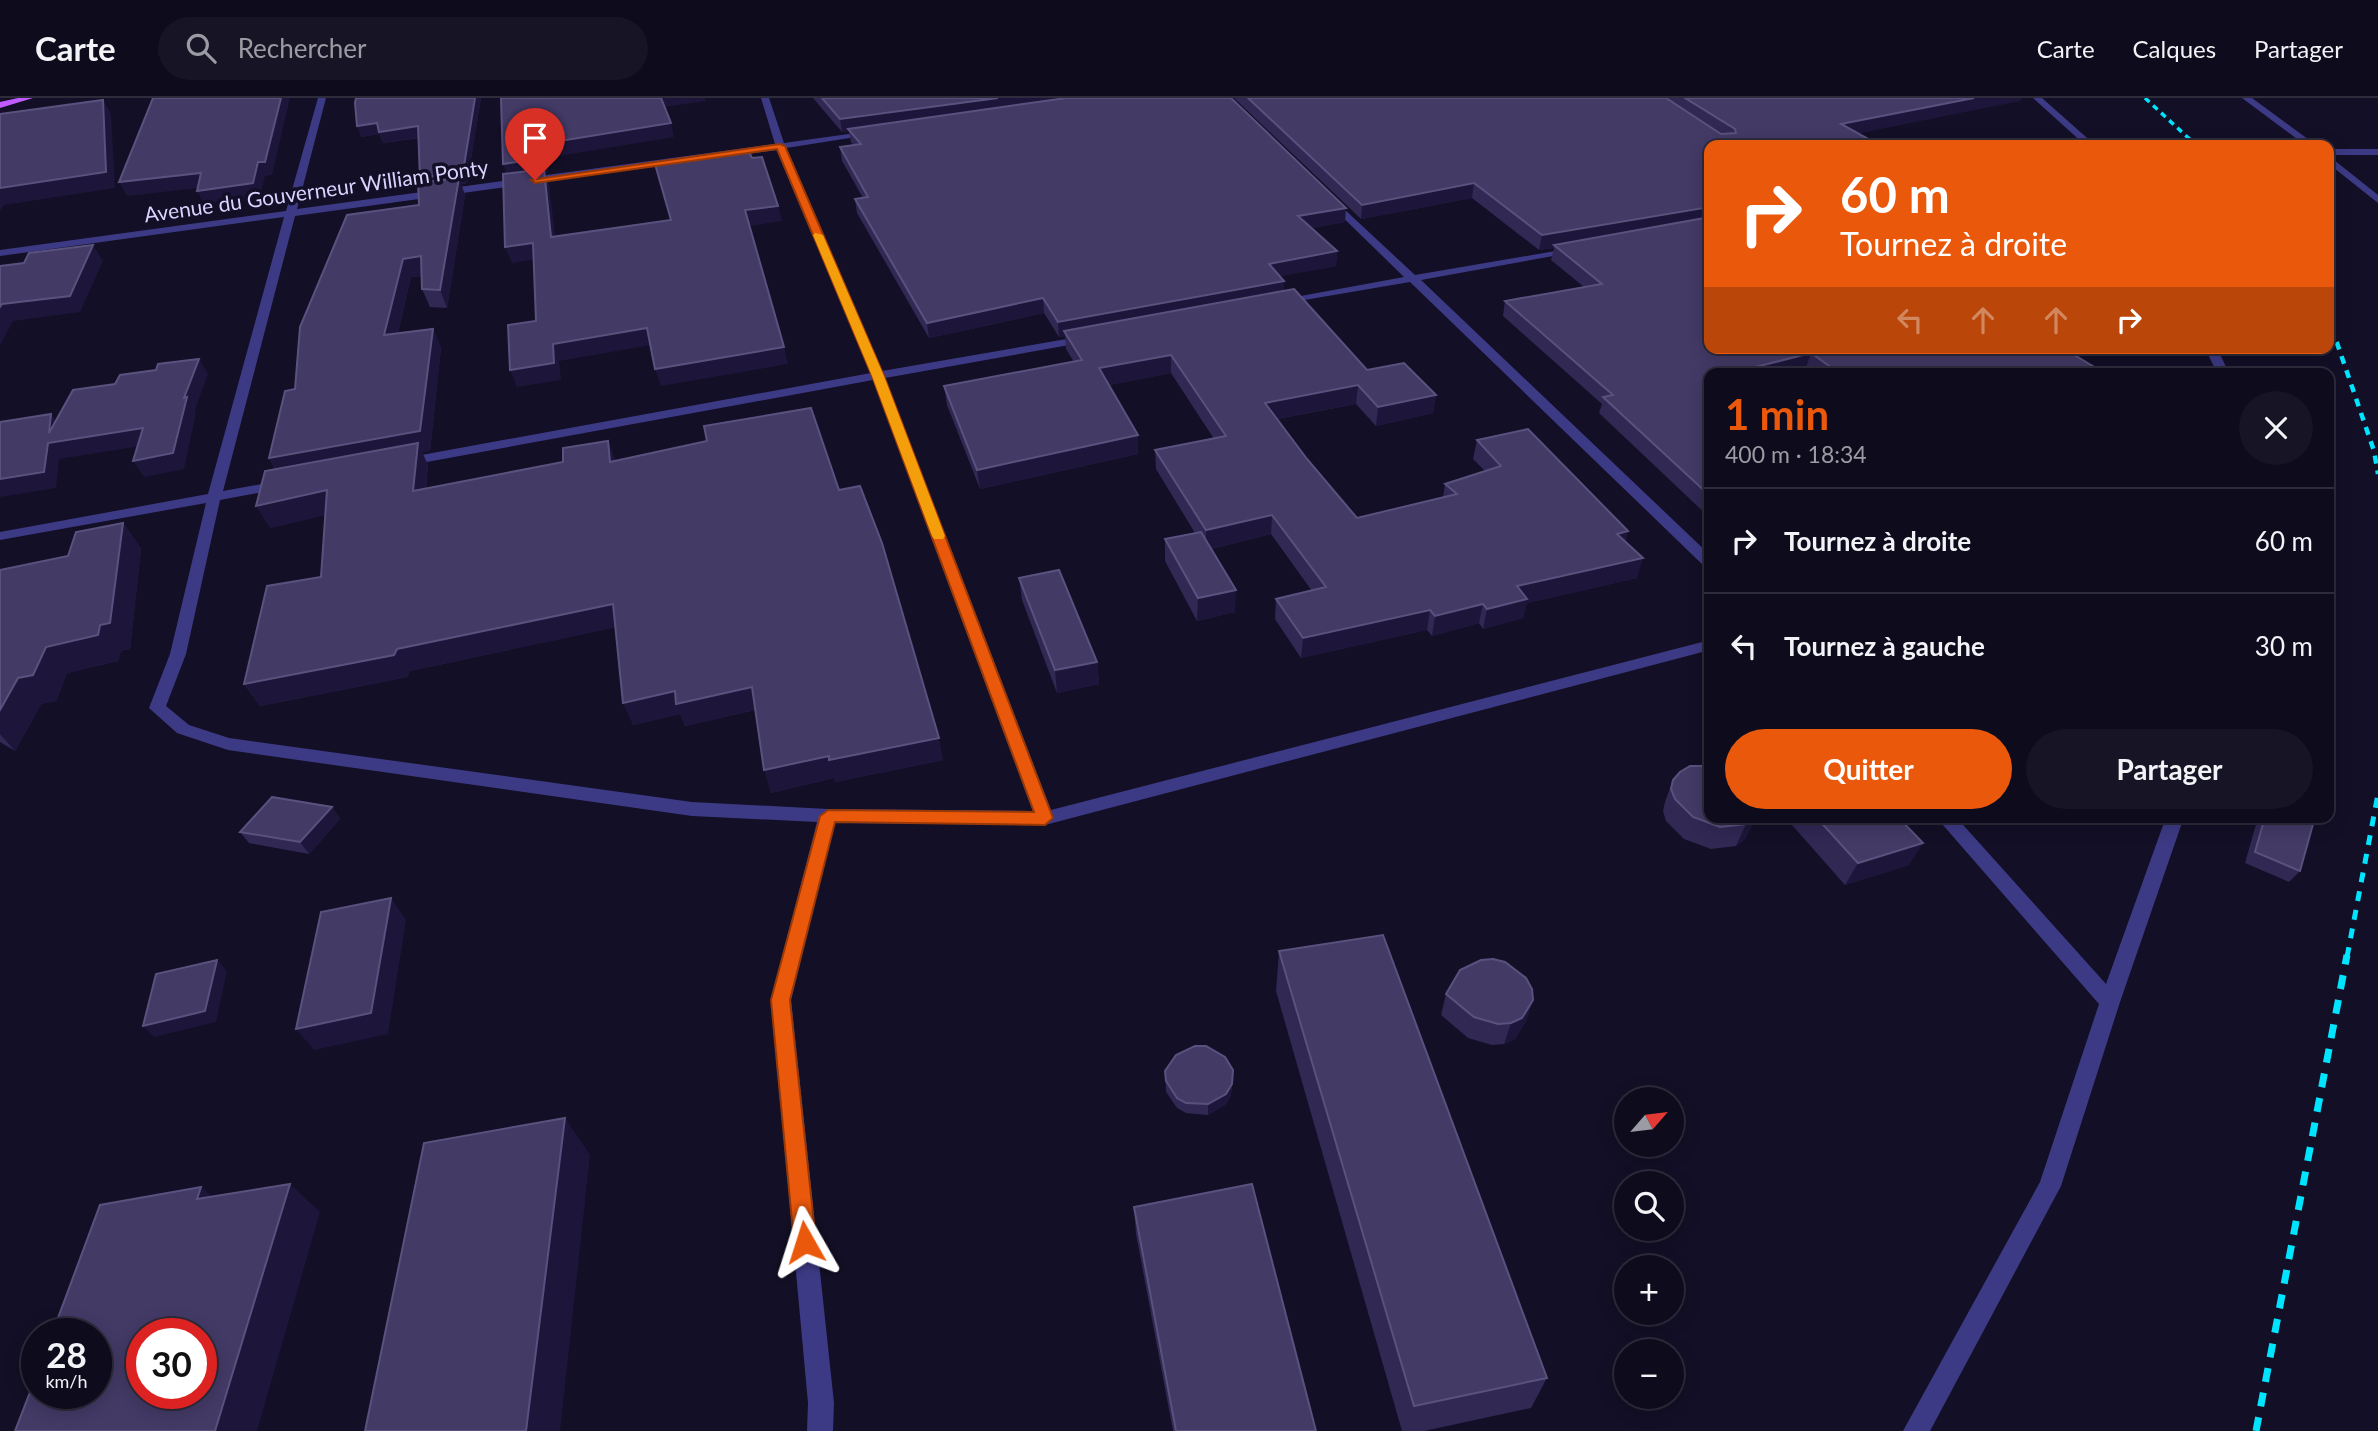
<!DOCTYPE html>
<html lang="fr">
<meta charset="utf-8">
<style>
body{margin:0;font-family:Lato,sans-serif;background:#171425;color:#f1f3f6;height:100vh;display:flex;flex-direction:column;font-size:26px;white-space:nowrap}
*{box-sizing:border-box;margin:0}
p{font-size:23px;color:#9b9ba3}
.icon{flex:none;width:38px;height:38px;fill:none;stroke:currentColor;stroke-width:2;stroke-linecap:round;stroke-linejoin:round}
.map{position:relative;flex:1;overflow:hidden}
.drawer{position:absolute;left:1704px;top:270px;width:630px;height:455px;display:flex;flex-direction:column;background:#0e0b1c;border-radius:14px;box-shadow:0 4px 18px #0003,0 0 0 2px #2e2b3b}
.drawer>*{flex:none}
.banner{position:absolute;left:1704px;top:42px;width:630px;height:214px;border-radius:14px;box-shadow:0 4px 18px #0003,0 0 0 2px #2e2b3b;background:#ea580c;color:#fff;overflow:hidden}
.needle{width:46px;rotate:62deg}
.controls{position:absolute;left:1614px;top:989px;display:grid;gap:14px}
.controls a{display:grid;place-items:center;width:70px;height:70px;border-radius:50%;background:#0e0b1c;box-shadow:0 4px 18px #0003,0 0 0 2px #2e2b3b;font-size:35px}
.speed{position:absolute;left:21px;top:1220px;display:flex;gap:14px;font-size:35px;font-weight:700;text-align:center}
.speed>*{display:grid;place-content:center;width:91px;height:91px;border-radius:50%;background:#0e0b1c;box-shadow:0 4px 18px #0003,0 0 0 2px #2e2b3b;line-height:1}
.speed small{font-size:18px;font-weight:400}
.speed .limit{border:10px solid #d22;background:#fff;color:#111}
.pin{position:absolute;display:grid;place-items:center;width:60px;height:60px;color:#fff;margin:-72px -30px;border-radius:50% 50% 50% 0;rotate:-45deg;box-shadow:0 0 7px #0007}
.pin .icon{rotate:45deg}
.me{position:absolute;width:77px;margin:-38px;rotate:354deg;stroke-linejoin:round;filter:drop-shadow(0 0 5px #0008)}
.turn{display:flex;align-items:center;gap:24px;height:147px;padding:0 21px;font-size:32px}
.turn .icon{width:91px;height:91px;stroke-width:2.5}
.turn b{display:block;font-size:49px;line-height:60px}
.lanes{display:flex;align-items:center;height:66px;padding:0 21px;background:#0003;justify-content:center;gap:35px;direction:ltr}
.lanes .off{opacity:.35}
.round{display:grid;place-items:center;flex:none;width:74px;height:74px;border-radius:37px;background:#171425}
.head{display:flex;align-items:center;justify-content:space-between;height:119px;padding:0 21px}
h1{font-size:42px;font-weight:700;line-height:52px;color:#ea580c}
.action{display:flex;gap:14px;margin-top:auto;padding:14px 21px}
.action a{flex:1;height:80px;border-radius:42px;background:#ea580c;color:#fff;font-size:28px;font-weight:700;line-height:80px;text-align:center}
.action a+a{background:#171425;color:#f1f3f6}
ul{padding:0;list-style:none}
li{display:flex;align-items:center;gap:21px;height:105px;padding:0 21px;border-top:2px solid #2e2b3b}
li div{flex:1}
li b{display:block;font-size:26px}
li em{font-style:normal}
header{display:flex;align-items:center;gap:42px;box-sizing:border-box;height:98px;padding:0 35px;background:#0e0b1c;border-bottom:2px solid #2e2b3b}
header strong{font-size:33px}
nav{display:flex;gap:38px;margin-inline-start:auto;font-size:24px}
.search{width:490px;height:63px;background:#171425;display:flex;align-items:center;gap:18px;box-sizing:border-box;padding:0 24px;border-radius:38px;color:#9b9ba3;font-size:26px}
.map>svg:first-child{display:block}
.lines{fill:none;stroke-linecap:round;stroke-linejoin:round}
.service{fill:#3d3a85;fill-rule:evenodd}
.minor{fill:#3d3a85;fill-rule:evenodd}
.primary{fill:#c25bff;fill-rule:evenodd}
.rail-far3{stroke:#00e5ff;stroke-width:3.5;stroke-dasharray:6 5;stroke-linecap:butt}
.rail-far2{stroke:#00e5ff;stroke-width:4.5;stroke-dasharray:8 7;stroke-linecap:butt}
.rail-far1{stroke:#00e5ff;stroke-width:5;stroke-dasharray:10 9;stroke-linecap:butt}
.rail{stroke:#00e5ff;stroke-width:7;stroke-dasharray:14 11;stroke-linecap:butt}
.wall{fill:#312854}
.shaded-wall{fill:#1d163a}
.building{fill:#433a66;stroke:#5a527e;stroke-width:2;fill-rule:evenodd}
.route{fill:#ea580c;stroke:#983908;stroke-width:2}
.slow{fill:#f59e0b}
.labels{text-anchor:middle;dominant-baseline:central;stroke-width:7;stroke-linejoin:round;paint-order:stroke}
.far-street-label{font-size:21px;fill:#d9d4ff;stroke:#130f26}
</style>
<header>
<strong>Carte</strong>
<div class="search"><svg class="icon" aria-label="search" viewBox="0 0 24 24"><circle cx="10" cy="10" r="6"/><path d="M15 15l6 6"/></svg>Rechercher</div>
<nav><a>Carte</a><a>Calques</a><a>Partager</a></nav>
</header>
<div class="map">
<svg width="2378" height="1333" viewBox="0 0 2378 1333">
<rect width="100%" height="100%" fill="#130f26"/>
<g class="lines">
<rect class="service" x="2329" y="51" width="49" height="6"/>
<g class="minor">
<path d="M318 0H326L297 111 775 46 761 0H769L784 45 870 33 875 36 786 50 882 273 1090 237V243L1086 244 885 280 1051 712 1710 542V552L1045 727 835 725 791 902 834 1305 833 1333H807L808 1305 771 902 817 724 692 718 228 652 177 635 149 610 170 556 206 405 0 442V434L208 396 284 119 0 158V152L286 113ZM777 52 871 275 405 360 398 364 405 368 873 282 1033 713 828 711 692 704 229 640 189 627 166 608 186 556 220 402 284 390 291 386 284 382 223 393 295 118Z"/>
<path d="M2033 0H2042L2095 47H2085Z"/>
<path d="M2242 0H2252L2316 47H2305Z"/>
<path d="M2329 58 2378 97V105L2329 66Z"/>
<path d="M1329 97 1415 177 1579 149 1580 151 1575 154 1421 182 1710 457V471L1705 469 1410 184 1275 207 1273 205 1279 202 1404 179 1325 102 1324 100Z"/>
<path d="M2205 250H2217L2229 275H2217Z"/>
<path d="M1936 719H1956L2106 886 2166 719H2184L2120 904 2061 1088 1930 1333H1903L2040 1084 2099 906Z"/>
</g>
<path class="primary" d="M18 0H33L0 10V4Z"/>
<path class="rail-far3" d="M2145 0 2196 47"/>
<path class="rail-far2" d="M2329 231 2337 245 2374 353 2378 376"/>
<path class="rail-far1" d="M2347 859 2378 696"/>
<path class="rail" d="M2256 1333 2347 857"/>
</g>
<g class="wall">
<path d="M356 0H481L467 85 461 86 465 97 447 210 430 209 422 191V178L411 179 398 235 433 231 441 250 430 353 422 354 428 367 426 391 563 364 608 343 615 362 839 392 943 662 835 684 834 680 771 695 755 612 685 628 680 616 633 627 616 529 410 573 407 579 260 608 244 586 321 479 325 417 270 430 275 371 269 360 295 291 419 107 422 85 419 40 383 45 379 36 361 39Z"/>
<path d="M813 0H1231L1345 124 1312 130 1337 153 1336 168 1280 178 1284 183V193L1367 272 1436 297 1433 315 1376 328 1356 306 1277 321 1307 361 1357 420 1443 399 1445 386 1485 373 1473 361 1477 342 1628 433 1625 443 1637 480 1527 505 1523 520 1483 531 1479 525 1432 538 1427 532 1301 560 1275 521 1276 501 1312 493 1271 436 1211 451 1235 514 1197 523 1165 463V441L1195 435 1156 371 1155 352 1214 341 1171 275 1109 287 1138 356 980 391 947 307 944 288 1074 264 1066 251 1065 238 1059 239 1044 215 929 240 857 115 855 101 863 100 842 63 840 49 853 47 851 44 849 34H842Z"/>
<path d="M1234 0H2021L2020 3 1710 47V250H2063L2104 275H1812L1806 270 1789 275H1710V420L1599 315 1602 306 1503 218 1505 203 1584 189 1551 162 1554 150 1539 152 1472 100 1361 121Z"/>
<path d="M123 425 141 451 130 551 121 553 118 563 67 575 56 603 41 606 15 653 0 644V472L68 458Z"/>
<path d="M1019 480 1097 564 1099 586 1057 595 1022 502Z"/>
<path d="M1673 682 1756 719 1745 741 1736 748 1711 751 1684 741 1666 723 1663 713 1665 704Z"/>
<path d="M332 709 340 721 309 756 249 745 240 734Z"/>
<path d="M1785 719H1898L1909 767 1845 787Z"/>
<path d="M2094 719H2109L2105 724Z"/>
<path d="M2258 719H2315L2300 773 2289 784 2245 765Z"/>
<path d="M1279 853 1547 1280 1531 1310 1424 1333H1402L1276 893Z"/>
<path d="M1446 896 1533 902 1526 923 1515 941 1504 946 1492 947 1468 940 1441 917Z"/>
<path d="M1233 972 1231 997 1226 1006 1208 1017 1186 1015 1177 1010 1166 994 1165 973Z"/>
<path d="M1134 1109 1316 1333H1173L1136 1136Z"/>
</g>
<g class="shaded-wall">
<path d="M281 0H290L272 77 265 78 260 98 204 106 197 93 258 64Z"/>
<path d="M475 0H481L467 85 461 86 465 97 447 210 440 192 425 91 420 80Z"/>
<path d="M660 0H705L706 3 663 9Z"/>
<path d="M998 0H1097L848 31 849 34H842L840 21Z"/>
<path d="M1974 0H2021L2020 3 1836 40 1841 26Z"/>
<path d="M103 2 111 16 115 90 4 107 0 113V90Z"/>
<path d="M377 25 418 28 423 39 383 45 379 36 361 39 357 28Z"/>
<path d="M671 25 674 39 546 60 548 74 545 75 549 86 557 154 508 80 503 66 541 46Z"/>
<path d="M201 75 208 89 127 98 119 84Z"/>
<path d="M1474 85 1472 100 1361 121 1362 107Z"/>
<path d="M778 108 782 123 749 128 745 112Z"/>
<path d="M1710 109V122L1554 147V150L1539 152 1542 137Z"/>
<path d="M1346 110 1345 124 1297 133 1298 118Z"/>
<path d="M533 145 538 161 512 165 505 149Z"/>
<path d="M93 147 103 163 80 214 13 223 0 247V209L2 206Z"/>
<path d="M1337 153 1336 168 1268 181 1269 166Z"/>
<path d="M421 158 429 177 411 179 393 256 384 237 403 161Z"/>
<path d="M1284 183V198L1064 233 1065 238 1059 239 1058 224Z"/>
<path d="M1043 200 1044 215 929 240 927 225Z"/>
<path d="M647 230 652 247 559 263 561 282 517 289 510 272 553 246Z"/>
<path d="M433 231 441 250 430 353 422 354 428 367 423 415 281 380 269 360Z"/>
<path d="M784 249 788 266 661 288 655 271Z"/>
<path d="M1811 255 1806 270 1789 275H1732Z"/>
<path d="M1171 257V275L1100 289 1099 270Z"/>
<path d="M199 261 208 276 195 312 196 315 184 371 144 379 133 363 184 300Z"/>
<path d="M1358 287 1356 306 1264 323 1265 305Z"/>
<path d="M1436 297 1433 315 1376 328 1378 309Z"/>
<path d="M51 316 62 331 143 330 153 346 59 361 56 390 0 399V381L49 335Z"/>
<path d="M1138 337V356L980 391 977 372Z"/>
<path d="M608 343 616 365 610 364Z"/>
<path d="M327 392 339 414 270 430 256 408Z"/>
<path d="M1272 417 1271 436 1206 452V432Z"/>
<path d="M123 425 141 451 130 551 121 553 118 563 67 575 56 603 41 606 15 653 0 636V612L18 580 46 549Z"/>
<path d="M1628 433 1622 452 1617 436Z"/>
<path d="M1643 460 1637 480 1527 505 1523 520 1483 531 1487 511 1517 488Z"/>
<path d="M1236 492 1235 514 1197 523 1198 500Z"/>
<path d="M613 506 622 528 410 573 407 579 260 608 244 586 397 551Z"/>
<path d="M1483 506 1479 525 1432 538 1435 518Z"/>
<path d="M1430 512 1427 532 1301 560 1303 540Z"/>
<path d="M1097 564 1099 586 1057 595 1055 572Z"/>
<path d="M752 589 759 611 685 628 680 616 633 627 623 605 675 593Z"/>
<path d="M939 640 943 662 835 684 834 680 771 695 764 672 829 658Z"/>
<path d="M332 709 340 721 309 756 300 744Z"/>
<path d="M1755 719H1756L1745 741 1736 748 1746 726Z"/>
<path d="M1923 745 1909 767 1845 787 1858 765Z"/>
<path d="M391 800 406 822 388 936 314 952 296 931Z"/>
<path d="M217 862 227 873 216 924 154 939 143 928Z"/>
<path d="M1533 902 1526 923 1515 941 1504 946 1511 925Z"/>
<path d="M1233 972 1231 997 1226 1006 1208 1017V1006Z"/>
<path d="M565 1020 590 1057 560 1333H526Z"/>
<path d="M290 1086 320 1114 257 1333H215Z"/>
<path d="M201 1089 233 1117 197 1101Z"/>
</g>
<g class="building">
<path d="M153 0H281L265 64H258L253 85 197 93 201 75 119 84Z"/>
<path d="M356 0H475L463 74 420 80 418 28 379 34 377 25 357 28 355 5Z"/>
<path d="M501 0H661L671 25 541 46 543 60 503 66Z"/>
<path d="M822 0H998L840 21Z"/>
<path d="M1066 0H1231L1346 110 1298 118 1337 153 1269 166 1284 183 1058 224 1043 200 927 225 855 101 868 99 840 49 861 46 848 31Z"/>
<path d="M1248 0H1666L1721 36 1736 35 1735 31 1685 0H1974L1841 26 1879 47H1710V109L1542 137 1474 85 1362 107Z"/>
<path d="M103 2 106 74 0 90V16Z"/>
<path d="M748 52 752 60 762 59 778 108 745 112 784 249 655 271 647 230 553 246 554 265 510 272 508 227 536 223 533 145 505 149 503 76 544 71 551 139 671 122 655 66Z"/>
<path d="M459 80 440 192 422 191 421 158 403 161 384 237 433 231 420 333 269 360 285 293 295 291 300 229 347 117 419 107 418 85Z"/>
<path d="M1710 119V250H2063L2104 275H1839L1811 255 1732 275H1710V398L1603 299 1613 297 1505 203 1602 186 1554 147Z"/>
<path d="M93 147 70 198 2 206 0 209V168L24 165 29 155Z"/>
<path d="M1294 191 1367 272 1404 265 1436 297 1378 309 1358 287 1265 305 1307 361 1357 420 1457 396 1445 386 1501 368 1477 342 1528 331 1628 433 1617 436 1643 460 1517 488 1527 501 1487 511 1483 506 1435 518 1430 512 1303 540 1276 501 1326 489 1272 417 1206 432 1155 352 1226 338 1171 257 1099 270 1138 337 977 372 944 288 1082 262 1064 233Z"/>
<path d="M199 261 184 300 187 299 173 355 133 363 143 330 48 345 44 374 0 381V324L51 316 49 335 73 292 115 286 120 277 156 272 158 266Z"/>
<path d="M811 310 839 392 860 388 882 445 939 640 829 662V658L764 672 752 589 676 606 675 593 623 605 613 506 397 551 394 557 244 586 267 488 321 479 327 392 256 408 265 373 418 345 413 393 563 364V350L608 343 610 364 707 343 704 328Z"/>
<path d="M123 425 110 525 100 527 98 537 46 549 33 577 18 580 0 612V472L68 458 76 434Z"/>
<path d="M1201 434 1236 492 1198 500 1165 441Z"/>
<path d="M1059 472 1097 564 1055 572 1019 480Z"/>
<path d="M1690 668H1710V719H1755L1746 726 1720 729 1693 719 1675 701 1671 691 1673 682 1680 674Z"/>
<path d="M272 699 332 709 300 744 240 734Z"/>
<path d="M1816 719H1898L1923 745 1858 765Z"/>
<path d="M2265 719H2315L2300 773 2255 754Z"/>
<path d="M391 800 371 915 296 931 321 814Z"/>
<path d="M1383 837 1547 1280 1414 1308 1279 853Z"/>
<path d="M1493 861 1505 864 1526 880 1532 891 1533 902 1522 920 1511 925 1498 926 1474 919 1446 896 1460 872 1481 862Z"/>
<path d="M217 862 205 913 143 928 156 876Z"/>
<path d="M1195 948H1206L1225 959 1233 972 1232 986 1226 996 1208 1006 1186 1005 1177 1000 1166 983 1165 973 1176 957Z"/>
<path d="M565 1020 526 1333H365L424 1045Z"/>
<path d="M290 1086 215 1333H15L37 1276V1295H96V1236H52L100 1107 201 1089 197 1101ZM142 1236H201V1295H142Z"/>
<path d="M1252 1086 1316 1333H1176L1134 1109Z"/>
</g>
<path class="route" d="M780 46 785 48 884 278 1053 720 1045 727 835 724 790 902 816 1144 813 1152 805 1155 797 1152 794 1144 771 902 820 718 828 712 1034 714 872 278 777 51 535 85 531 82Z"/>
<path class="slow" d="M815 135 823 137 884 278 945 438 943 441H934L932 438 872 278 813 137Z"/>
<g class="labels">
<g class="far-street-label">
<text transform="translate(316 92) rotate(-8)">Avenue du Gouverneur William Ponty</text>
</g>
</g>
</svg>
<div class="controls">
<a><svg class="needle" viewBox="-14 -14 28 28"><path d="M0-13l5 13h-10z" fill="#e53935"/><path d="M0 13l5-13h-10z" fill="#9b9ba3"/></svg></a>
<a><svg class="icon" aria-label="search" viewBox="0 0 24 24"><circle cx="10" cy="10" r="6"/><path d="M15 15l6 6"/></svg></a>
<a>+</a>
<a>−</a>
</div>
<div class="speed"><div>28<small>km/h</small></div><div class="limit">30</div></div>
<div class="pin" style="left:535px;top:82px;background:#d93025"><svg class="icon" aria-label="arrive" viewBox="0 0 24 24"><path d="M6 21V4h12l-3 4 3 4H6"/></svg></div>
<svg class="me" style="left:805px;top:1144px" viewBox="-20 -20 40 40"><path d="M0-17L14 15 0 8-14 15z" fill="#ea580c" stroke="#fff" stroke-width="4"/></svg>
<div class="banner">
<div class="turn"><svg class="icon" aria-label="right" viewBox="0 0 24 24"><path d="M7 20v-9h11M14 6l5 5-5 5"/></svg><div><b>60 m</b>Tournez à droite</div></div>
<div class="lanes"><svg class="icon off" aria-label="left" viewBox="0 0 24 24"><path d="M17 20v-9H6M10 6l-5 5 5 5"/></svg><svg class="icon off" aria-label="ahead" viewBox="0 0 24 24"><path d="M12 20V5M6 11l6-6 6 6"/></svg><svg class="icon off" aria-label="ahead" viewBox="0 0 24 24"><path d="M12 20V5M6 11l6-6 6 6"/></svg><svg class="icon" aria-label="right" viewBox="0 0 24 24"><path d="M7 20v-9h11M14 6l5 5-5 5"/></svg></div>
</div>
<section class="drawer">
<div class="head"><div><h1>1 min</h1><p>400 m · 18:34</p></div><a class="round"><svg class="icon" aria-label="close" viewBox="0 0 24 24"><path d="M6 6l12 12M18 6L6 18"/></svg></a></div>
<ul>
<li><svg class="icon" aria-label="right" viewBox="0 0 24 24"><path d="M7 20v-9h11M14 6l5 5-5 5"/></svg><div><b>Tournez à droite</b></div><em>60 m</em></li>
<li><svg class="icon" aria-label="left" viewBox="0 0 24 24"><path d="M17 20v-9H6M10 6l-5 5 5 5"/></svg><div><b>Tournez à gauche</b></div><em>30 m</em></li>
</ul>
<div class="action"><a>Quitter</a><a>Partager</a></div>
</section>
</div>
